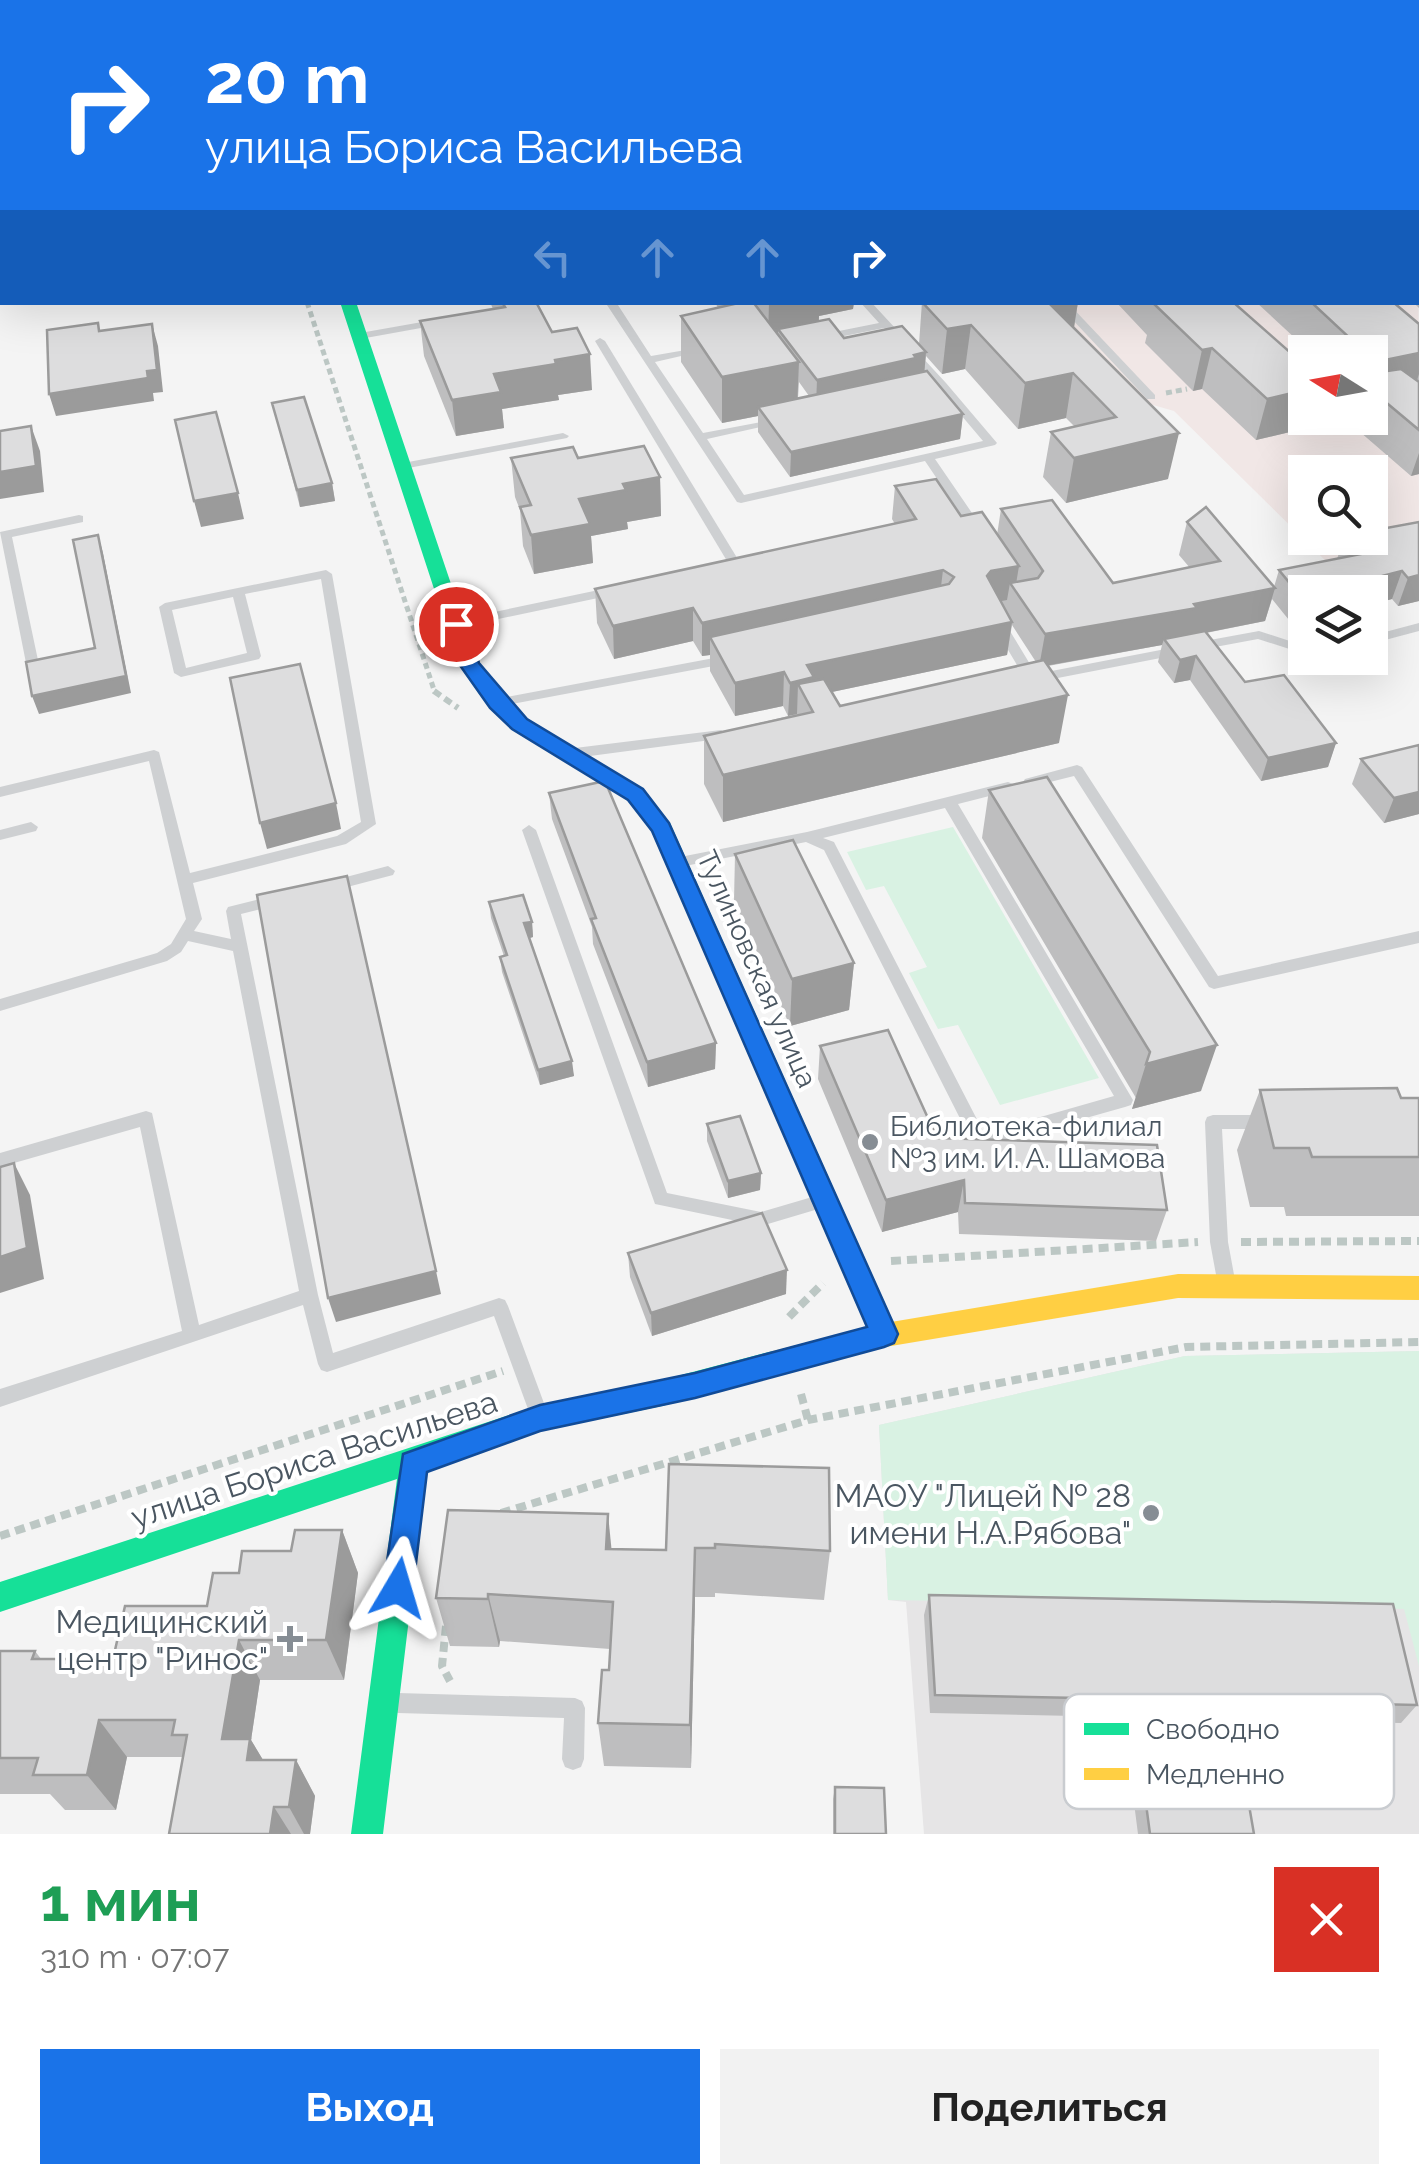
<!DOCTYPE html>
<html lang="ru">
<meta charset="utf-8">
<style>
body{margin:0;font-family:Raleway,sans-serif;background:#f2f2f2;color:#222;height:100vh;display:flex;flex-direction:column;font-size:38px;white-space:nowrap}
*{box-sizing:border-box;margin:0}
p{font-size:32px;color:#767676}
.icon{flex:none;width:55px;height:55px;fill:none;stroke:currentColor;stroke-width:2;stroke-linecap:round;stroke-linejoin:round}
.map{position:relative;height:1834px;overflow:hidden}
.drawer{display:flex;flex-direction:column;background:#fff;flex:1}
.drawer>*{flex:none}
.top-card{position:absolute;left:0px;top:0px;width:1420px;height:305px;box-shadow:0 10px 40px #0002;background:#1a73e8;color:#fff;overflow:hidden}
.needle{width:65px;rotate:281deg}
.buttons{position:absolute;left:1288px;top:335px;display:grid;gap:20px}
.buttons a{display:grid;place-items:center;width:100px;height:100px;border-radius:0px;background:#fff;box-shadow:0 10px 40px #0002;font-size:50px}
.pin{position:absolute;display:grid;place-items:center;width:85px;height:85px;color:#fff;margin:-42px;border:5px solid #fff;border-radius:50%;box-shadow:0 2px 10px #0007}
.me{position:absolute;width:110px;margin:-55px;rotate:7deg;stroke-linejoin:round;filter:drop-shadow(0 0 8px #0008)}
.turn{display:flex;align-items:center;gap:35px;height:210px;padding:0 40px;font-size:45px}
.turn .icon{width:130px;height:130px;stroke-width:2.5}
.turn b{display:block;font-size:70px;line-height:85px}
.lanes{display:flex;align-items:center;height:95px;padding:0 40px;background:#0003;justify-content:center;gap:50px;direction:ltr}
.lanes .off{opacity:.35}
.round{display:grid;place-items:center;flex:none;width:105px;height:105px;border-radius:0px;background:#f2f2f2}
.headline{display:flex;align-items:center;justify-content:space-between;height:170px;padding:0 40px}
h1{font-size:60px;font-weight:700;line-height:75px;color:#1e9e55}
.button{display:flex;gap:20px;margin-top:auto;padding:20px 40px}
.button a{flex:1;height:115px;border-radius:0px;background:#1a73e8;color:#fff;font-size:40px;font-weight:700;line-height:115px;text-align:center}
.button a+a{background:#f2f2f2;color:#222}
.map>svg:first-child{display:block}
.education{fill:#e6e5e6}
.medical{fill:#f1e7e6;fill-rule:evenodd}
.green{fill:#d9f2e3}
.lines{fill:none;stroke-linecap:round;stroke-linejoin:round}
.path-far3{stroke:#bcc7c4;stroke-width:4;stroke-dasharray:5 2.5;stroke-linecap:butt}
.path-far2{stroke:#bcc7c4;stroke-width:5;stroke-dasharray:6 4;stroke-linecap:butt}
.path-far1{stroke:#bcc7c4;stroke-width:6;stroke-dasharray:8 5;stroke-linecap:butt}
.path{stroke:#bcc7c4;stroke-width:8;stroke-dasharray:10 6;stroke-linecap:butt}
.lane{fill:#ced0d2;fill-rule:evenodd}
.street{stroke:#ced0d2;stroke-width:32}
.fast{fill:#16e098;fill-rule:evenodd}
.slow{fill:#ffcf43;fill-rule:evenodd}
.wall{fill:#bebebf;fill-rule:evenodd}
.shaded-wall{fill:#9b9b9b}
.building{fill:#ddddde;stroke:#9b9b9b;stroke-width:2.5}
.route{fill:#1a73e8;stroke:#114b97;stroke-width:2.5}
.poi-dot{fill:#868d94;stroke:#fff;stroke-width:4}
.labels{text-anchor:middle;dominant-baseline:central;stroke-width:8;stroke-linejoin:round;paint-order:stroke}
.street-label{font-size:28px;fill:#4a5661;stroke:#fff}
.poi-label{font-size:28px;fill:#4a5661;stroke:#fff;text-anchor:start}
.near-street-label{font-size:32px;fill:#4a5661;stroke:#fff}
.near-poi-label{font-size:32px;fill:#4a5661;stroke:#fff;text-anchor:end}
.key{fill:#fff;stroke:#c9ccd0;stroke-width:2.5}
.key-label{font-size:28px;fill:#4a5661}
</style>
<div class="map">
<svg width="1419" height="1834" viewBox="0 0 1419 1834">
<rect width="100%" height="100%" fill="#f4f4f4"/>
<path class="education" d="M1419 1351V1834H924L906 1602 888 1600 879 1425 1185 1356Z"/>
<path class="medical" d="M1418 18 1419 548 1334 569 1174 411 1125 397 1042 303 1418 302ZM1305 352H1370V418H1305ZM1305 472H1370V538H1305Z"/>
<g class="green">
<path d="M953 827 1099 1078 1000 1105 958 1025 938 1029 909 973 927 967 884 886 866 890 847 852Z"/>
<path d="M1419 1351V1666L1404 1609 888 1600 879 1425 1185 1356Z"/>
</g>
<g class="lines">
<g class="path-far3">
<path d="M1396 0 1400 2"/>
<path d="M979 2 984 0"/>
</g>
<g class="path-far2">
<path d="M307 302 435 693"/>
<path d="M1166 393 1187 389"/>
</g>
<path class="path-far1" d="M434 691 458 708"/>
<g class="path">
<path d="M1241 1242 1419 1241"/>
<path d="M891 1261 1198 1242"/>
<path d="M789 1317 823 1283"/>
<path d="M801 1394 808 1420"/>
<path d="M501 1513 808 1420 1186 1347 1419 1342"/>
<path d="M0 1536 503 1371"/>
<path d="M446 1626 442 1666 450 1681"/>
</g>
<g class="lane">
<path d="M24 0H51L46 2H22Z"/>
<rect x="102" y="0" width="8" height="2"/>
<path d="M224 0H251L246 2H222Z"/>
<path d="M392 0H418L413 2H390Z"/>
<path d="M1365 0H1374L1372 2H1363Z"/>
<path d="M2 66V72L0 73V67Z"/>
<rect x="1418" y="154" width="1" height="6"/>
<path d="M0 155 2 156V179L0 178Z"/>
<path d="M605 302H616L651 356 703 347V351L655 362 703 433 778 419V423L707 439 744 495 983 441 939 389H929V385L934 383 884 328 824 340 819 337 824 334 879 323 860 302H871L946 383 997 443 995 445 935 459 985 532 979 536 975 535 925 461 741 503 737 502Z"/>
<path d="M1056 302H1067L1155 395V399H1147Z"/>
<path d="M439 319 443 320V324L360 339 355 336 360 333Z"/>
<path d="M600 338 605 341 742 566 740 569H732L730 566 595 341Z"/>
<path d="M563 433 569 436 567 438 403 469 397 466 403 463Z"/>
<path d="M79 515 83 516V522L12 537 39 665 32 669 27 668 0 532Z"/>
<path d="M326 570 332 574 376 824 346 844 193 883 202 919 194 931 231 939 226 911 228 907 276 895 283 900 281 904 241 914 318 1295 333 1353 499 1298 505 1300 508 1306 548 1414 546 1420 539 1423 532 1420 494 1316 327 1372 321 1370 318 1364 303 1305 0 1407V1389L182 1331 140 1127 0 1167V1153L146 1111 152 1113 199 1325 299 1291 233 951 188 941 181 952 167 961 0 1011V999L157 953 171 944 186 919 149 761 0 797V787L154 750 159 752 190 873 337 836 361 822 321 579 245 594 261 656 259 659 181 677 174 673 159 607 165 603ZM233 597 247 653 186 668 172 610Z"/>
<path d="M613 587 619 591 617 594 456 628 450 624 456 620Z"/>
<path d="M1026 600 1030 601V607L999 613 1036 674 1176 647 1182 651 1176 655 1032 683 1027 682 985 611 987 608Z"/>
<path d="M1419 623V631L1370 644V636Z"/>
<path d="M1259 631 1305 646V654L1258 639 1199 650 1193 646 1199 642Z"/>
<path d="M730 655 735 656 737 659 735 662 502 706 495 702 502 698Z"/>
<path d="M721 730 728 735 726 738 575 758 568 753 575 748Z"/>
<path d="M1077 765 1082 767 1218 976 1419 931V943L1214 989 1209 987 1074 776 1030 787 1023 782 1025 779Z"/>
<path d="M1008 782 1013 784 1015 787 1013 790 958 804 1133 1100 1131 1105 1125 1107 980 1148 974 1146 824 850 806 842 680 867 673 862 680 857 807 832ZM945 808 1114 1096 984 1133 836 846 834 842 823 838Z"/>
<path d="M31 822 38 827 36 831 0 840V830Z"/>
<path d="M529 825 536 830 667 1193 761 1212 819 1195 825 1197 828 1202 825 1207 761 1226 655 1204 522 830Z"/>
<path d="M388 866 395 871 393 875 332 891 325 886 327 882Z"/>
<path d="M1213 1115H1266L1272 1117 1274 1122 1272 1127 1266 1129H1222L1228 1242 1235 1280 1232 1286 1226 1288 1220 1286 1217 1280 1210 1242 1205 1122 1207 1117Z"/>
<path d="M398 1693 575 1698 582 1701 585 1708 584 1759 581 1767 573 1770 565 1767 562 1759 564 1718 398 1713 391 1710 388 1703 391 1696Z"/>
</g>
<path class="street" d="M269 2 272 0"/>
<g class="fast">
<path d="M340 302H356L478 664 499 692 526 719 642 789 670 823 899 1335 895 1344 885 1347 875 1344 653 831 628 799 512 729 485 702 459 665Z"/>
<path d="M773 1351 783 1355 787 1364 783 1373 773 1377 662 1406 540 1431 427 1469 383 1834H351L397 1479 0 1612V1582L540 1405 662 1380Z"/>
</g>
<path class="slow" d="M1178 1274 1419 1276V1300L1178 1298 885 1347 773 1377 763 1373 759 1364 763 1355 773 1351 885 1323Z"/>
</g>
<g class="wall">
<path d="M0 0H22L23 2H2V67V64L0 66Z"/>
<path d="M1137 0H1354L1357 2H1136Z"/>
<path d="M1418 31 1419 32V137L1418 136Z"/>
<path d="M1418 159 1419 160V308L1413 302H1418Z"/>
<path d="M490 302H536L552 332 592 390 558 395 559 400 502 409 504 428 456 436 424 356 420 321 493 309Z"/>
<path d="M715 302H854L853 309 819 316V321L844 338 919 344 922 302H1078L1074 328 1168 479 1066 503 1043 477 1051 432 1074 426 1066 418 1018 429 965 369 942 374 926 356 924 371 963 414 960 439 790 477 758 432V416L722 423 681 362V316L718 308ZM799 382 809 396 798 398Z"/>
<path d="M1116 302H1233L1305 418H1370V352H1310L1256 302H1393L1419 324V474L1411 476 1345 419 1256 440 1202 389 1193 391 1145 343 1147 335Z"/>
<path d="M272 403 332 483 335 501 300 507Z"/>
<path d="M511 458H578L660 477 661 516 627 522 628 529 591 536 593 563 534 574 523 546 520 510 515 497Z"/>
<path d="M895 486 997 535 1001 509 1113 583 1190 568 1179 555 1187 522 1274 587 1279 570 1337 559 1344 538H1370L1419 522V601L1398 606 1392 599 1370 605V592L1293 625 1272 599 1265 621 1206 633 1245 682 1336 743 1328 767 1261 781 1190 680 1174 683 1158 662 1162 645 1048 666 1059 743 723 822 704 784V736L797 714 788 716 783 706 735 716 710 671V655L702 656 693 641 614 659 597 623 595 589 895 524 892 519ZM1012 625 1036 662 840 706 832 692 1007 655Z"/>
<path d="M1419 745V814L1384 823 1352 784 1361 759Z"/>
<path d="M989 790 1201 1091 1132 1109 1136 1098 982 838Z"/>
<path d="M549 793 716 1043 715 1069 648 1087 593 944 592 927 552 819Z"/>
<path d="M735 854 854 963 849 1010 790 1026 734 901Z"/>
<path d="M489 902 532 922 533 937 530 938 574 1076 540 1085 502 972 500 957 504 956 491 918Z"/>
<path d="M820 1046 937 1138 1167 1210 1156 1241 959 1234 958 1212 882 1232 818 1079Z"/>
<path d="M1260 1090 1419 1098V1216H1286L1284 1207H1250L1237 1150Z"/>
<path d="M707 1124 761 1173 760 1190 728 1198 707 1141Z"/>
<path d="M628 1253 786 1294 652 1336 630 1277Z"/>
<path d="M669 1464 830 1551 824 1600 715 1593V1597H695L691 1768 604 1766 598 1723 609 1670 610 1649 500 1641 499 1647 450 1646 436 1598 612 1549 666 1550Z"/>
<path d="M342 1530 358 1573 344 1680H260L251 1740 263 1760H296L315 1796 310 1834H169L183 1757H127L116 1810H65L50 1794H0V1651H35L41 1659H113L207 1606 239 1573Z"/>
<path d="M929 1595 1417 1705 1401 1723 1234 1720 1254 1834H1138L1123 1717 930 1713 924 1615Z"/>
<path d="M835 1787 886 1834H833V1799Z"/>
</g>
<g class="shaded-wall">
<path d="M662 0H700L691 2H662Z"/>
<path d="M1418 201H1419V237L1418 238Z"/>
<path d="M769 302H854L853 309 819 316 818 331 778 329V339L768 341Z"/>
<path d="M1046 302H1078L1072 339Z"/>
<path d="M152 324 158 346 163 392 153 393 154 401 56 416 49 394 147 371Z"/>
<path d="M971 325 965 369 942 374 947 329Z"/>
<path d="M1212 348 1202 389 1193 391 1202 350Z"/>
<path d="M926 352 924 377 816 405 817 380Z"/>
<path d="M1419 353V374L1413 393 1382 399 1380 361Z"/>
<path d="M590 354 592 390 558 395 559 400 502 409 504 428 456 436 452 400 494 374 555 360Z"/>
<path d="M799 362 797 409 758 407V416L722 423V377Z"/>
<path d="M1073 373 1066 418 1018 429 1025 383Z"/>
<path d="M1305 390V418H1345V419L1256 440 1267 399Z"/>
<path d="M963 414 960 439 790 477 791 452Z"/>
<path d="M31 426 40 451 44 492 0 499V472Z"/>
<path d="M1179 433 1168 479 1066 503 1074 458Z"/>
<path d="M1419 453V474L1411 476Z"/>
<path d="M660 477 661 516 627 522 628 529 591 536 593 563 534 574 531 535 579 499 623 484Z"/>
<path d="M332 483 335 501 300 507 297 490Z"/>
<path d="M238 493 244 519 201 527 194 501Z"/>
<path d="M98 535 103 553 131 693 39 714 32 696 126 676Z"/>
<path d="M1019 566 1015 590 1010 583 1007 600 986 604 987 576 991 571Z"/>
<path d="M943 570 939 603 710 637V655L702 656V623Z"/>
<path d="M1402 571 1392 599 1370 605V592H1320Z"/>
<path d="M1419 575V601L1398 606 1408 578Z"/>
<path d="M1275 588 1265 621 1189 636 1164 639 1162 645 1039 667 1045 634Z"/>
<path d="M1305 596V622L1293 625 1301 597Z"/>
<path d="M693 608V641L614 659 613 626Z"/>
<path d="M1012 622 1007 655 813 696 798 684 797 714 788 716 790 683 807 665Z"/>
<path d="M1196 656 1190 680 1174 683 1180 660Z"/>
<path d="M784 672 783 706 735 716V683Z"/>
<path d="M1068 695 1059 743 723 822V775Z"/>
<path d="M1336 743 1328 767 1261 781 1268 758Z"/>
<path d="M1419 792V814L1384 823 1394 798Z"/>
<path d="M336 803 341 829 267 849 260 823Z"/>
<path d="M532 922 533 937 526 939 524 923Z"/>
<path d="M854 963 849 1010 790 1026 792 979Z"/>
<path d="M716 1043 715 1069 648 1087 647 1062Z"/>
<path d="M1217 1045 1201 1091 1132 1109 1146 1064Z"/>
<path d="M572 1061 574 1076 540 1085 538 1070Z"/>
<path d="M14 1163 30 1195 44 1279 0 1293V1257Z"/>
<path d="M761 1173 760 1190 728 1198V1181Z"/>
<path d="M964 1180 958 1212 882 1232 886 1200Z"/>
<path d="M787 1270 786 1294 652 1336 651 1313Z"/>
<path d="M436 1271 441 1294 336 1322 328 1298Z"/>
<path d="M608 1514 613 1564 606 1549Z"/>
<path d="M342 1530 358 1573 344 1680 326 1640Z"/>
<path d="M695 1548V1597L691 1768 690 1725Z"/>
<path d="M488 1594 500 1641 499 1647 488 1599Z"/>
<path d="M239 1640 260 1680 251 1740 272 1775 268 1796 222 1739Z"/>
<path d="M99 1720 127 1757 116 1810 87 1775Z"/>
<path d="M296 1760 315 1796 310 1834H304L289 1807Z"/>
<path d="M274 1807 291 1834H270Z"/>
</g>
<g class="building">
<path d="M0 0H18V2H2V42L0 41Z"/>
<path d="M331 0H373L374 2H333Z"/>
<path d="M1157 0H1354L1357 2H1160Z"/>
<path d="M1418 31 1419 32V92L1418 91Z"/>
<path d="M1418 159 1419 160V201H1418Z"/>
<path d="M1418 232H1419V258L1418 257Z"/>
<path d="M502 302H536L552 332 577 328 590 354 555 360 556 364 494 374 501 392 452 400 420 321 505 307Z"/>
<path d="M743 302H753L799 362 722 377 681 316Z"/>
<path d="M926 302H1048L1179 433 1074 458 1051 432 1116 417 1073 373 1025 383 971 325 947 329 923 303Z"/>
<path d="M1156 302H1233L1293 355 1305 353V390L1267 399 1212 348 1202 350 1153 303Z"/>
<path d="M1311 302H1393L1419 324V353L1380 361V372L1401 369 1419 382V430L1370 389V352H1306L1354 342Z"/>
<path d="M829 319 844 338 902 326 926 352 914 355 916 358 817 380 778 329Z"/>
<path d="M98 323 99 331 152 324 157 370 147 371 148 378 49 394 47 330Z"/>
<path d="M927 371 963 414 791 452 758 407Z"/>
<path d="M304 397 332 483 297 490 272 403Z"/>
<path d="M216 412 238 493 194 501 175 420Z"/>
<path d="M31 426 36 466 0 472V431Z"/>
<path d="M644 446 660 477 623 484 626 490 579 499 590 524 531 535 520 507 531 505 511 458 573 447 578 458Z"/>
<path d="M936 479 961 516 982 512 1019 566 991 571 987 576 1012 622 807 665 814 677 790 683 784 672 735 683 710 637 949 584 954 577 943 570 702 623 693 608 613 626 595 589 916 519 895 486Z"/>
<path d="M1052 500 1113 583 1220 561 1187 522 1206 507 1275 588 1194 604 1197 608 1045 634 1010 583 1038 578 1043 571 1001 509Z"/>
<path d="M1419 522V575L1408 578 1402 571 1320 592H1305V596L1301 597 1279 570 1361 554 1345 538H1370V531Z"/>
<path d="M98 535 126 676 32 696 26 662 95 648 73 540Z"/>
<path d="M1205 631 1245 682 1284 675 1336 743 1268 758 1196 656 1180 660 1164 639Z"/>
<path d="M1044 660 1068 695 723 775 704 736 813 712 798 684 824 679 840 706Z"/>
<path d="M300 664 336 803 260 823 230 678Z"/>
<path d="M1419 745V792L1394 798 1361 759Z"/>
<path d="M1047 777 1217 1045 1146 1064 1150 1052 989 790Z"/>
<path d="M605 781 716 1043 647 1062 591 919 596 918 549 793Z"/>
<path d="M793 840 854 963 792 979 735 854Z"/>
<path d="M347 876 436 1271 328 1298 257 895Z"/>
<path d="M523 895 532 922 524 923 572 1061 538 1070 500 957 507 955 489 902Z"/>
<path d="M888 1030 937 1138 1157 1145 1167 1210 965 1203 964 1180 886 1200 820 1046Z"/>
<path d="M1397 1088 1401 1098H1419V1157H1312L1309 1148H1274L1260 1090Z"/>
<path d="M740 1116 761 1173 728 1181 707 1124Z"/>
<path d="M14 1163 27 1248 0 1257V1167Z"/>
<path d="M762 1213 787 1270 651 1313 628 1253Z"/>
<path d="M669 1464 829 1468 830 1551 715 1544V1548H695L690 1725 598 1723 602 1670H609L613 1602 488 1594V1599L436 1598 448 1510 608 1514 606 1549 666 1550Z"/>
<path d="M295 1530H342L326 1640H239L222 1739H250L247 1760H296L289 1807H274L270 1834H169L187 1735H172L175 1720H99L87 1775H33L38 1758H0V1651H35L32 1659H113L125 1606H207L213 1573H239L242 1551H291Z"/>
<path d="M929 1595 1393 1604 1417 1705 1231 1701 1254 1834H1150L1132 1699 935 1695Z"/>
<path d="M835 1787 884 1788 886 1834H835Z"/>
</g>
<path class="route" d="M456 618 465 624 479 663 527 719 643 789 669 823 898 1334 894 1343 884 1347 695 1398 540 1431 427 1472 413 1588 409 1599 398 1604 387 1599 383 1588 403 1454 540 1405 695 1373 867 1327 652 831 628 800 512 729 490 708 459 664 446 624Z"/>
<g class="poi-dot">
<circle cx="870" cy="1142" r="10"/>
<circle cx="1151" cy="1513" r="10"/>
<path d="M285 1624h10v10h10v10h-10v10h-10v-10h-10v-10h10z"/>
</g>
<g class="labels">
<g class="street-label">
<text transform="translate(757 969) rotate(66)">Тулиновская улица</text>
</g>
<g class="poi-label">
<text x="890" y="1126">Библиотека-филиал<tspan x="890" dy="32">№3 им. И. А. Шамова</tspan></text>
</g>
<g class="near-street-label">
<text transform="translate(314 1459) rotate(-18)">улица Бориса Васильева</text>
</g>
<g class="near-poi-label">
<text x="1131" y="1495">МАОУ "Лицей № 28<tspan x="1131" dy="37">имени Н.А.Рябова"</tspan></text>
<text x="268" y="1621">Медицинский<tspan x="268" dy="37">центр "Ринос"</tspan></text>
</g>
</g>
<rect x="1064" y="1694" width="330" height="115" rx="15" class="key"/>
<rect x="1084" y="1723" width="45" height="12" fill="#16e098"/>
<rect x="1084" y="1768" width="45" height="12" fill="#ffcf43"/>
<g class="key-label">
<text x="1146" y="1739">Свободно</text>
<text x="1146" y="1784">Медленно</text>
</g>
</svg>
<div class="buttons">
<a><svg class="needle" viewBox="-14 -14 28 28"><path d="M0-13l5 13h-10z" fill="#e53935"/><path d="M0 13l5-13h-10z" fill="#767676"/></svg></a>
<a><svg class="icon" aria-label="search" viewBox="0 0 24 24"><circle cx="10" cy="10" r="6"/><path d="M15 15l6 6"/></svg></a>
<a><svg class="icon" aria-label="layers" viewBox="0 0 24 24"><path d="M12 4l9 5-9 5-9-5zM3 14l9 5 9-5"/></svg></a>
</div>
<div class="pin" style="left:456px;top:624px;background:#d93025"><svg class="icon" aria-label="arrive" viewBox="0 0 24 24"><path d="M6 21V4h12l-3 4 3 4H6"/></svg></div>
<svg class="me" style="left:398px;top:1588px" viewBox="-20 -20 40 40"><path d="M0-17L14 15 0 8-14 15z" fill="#1a73e8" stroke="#fff" stroke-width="4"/></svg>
<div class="top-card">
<div class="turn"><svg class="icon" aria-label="right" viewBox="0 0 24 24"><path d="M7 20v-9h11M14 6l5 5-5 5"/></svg><div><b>20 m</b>улица Бориса Васильева</div></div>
<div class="lanes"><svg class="icon off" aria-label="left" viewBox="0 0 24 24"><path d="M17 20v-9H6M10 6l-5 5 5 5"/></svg><svg class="icon off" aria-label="ahead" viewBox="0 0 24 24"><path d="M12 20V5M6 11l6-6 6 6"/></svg><svg class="icon off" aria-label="ahead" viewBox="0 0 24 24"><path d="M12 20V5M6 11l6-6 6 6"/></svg><svg class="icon" aria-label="right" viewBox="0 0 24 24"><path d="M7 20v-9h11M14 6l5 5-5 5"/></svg></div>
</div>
</div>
<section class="drawer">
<div class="headline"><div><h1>1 мин</h1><p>310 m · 07:07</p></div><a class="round" style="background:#d93025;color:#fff"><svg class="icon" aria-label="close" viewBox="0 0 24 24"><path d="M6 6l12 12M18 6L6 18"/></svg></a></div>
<div class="button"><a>Выход</a><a>Поделиться</a></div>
</section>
